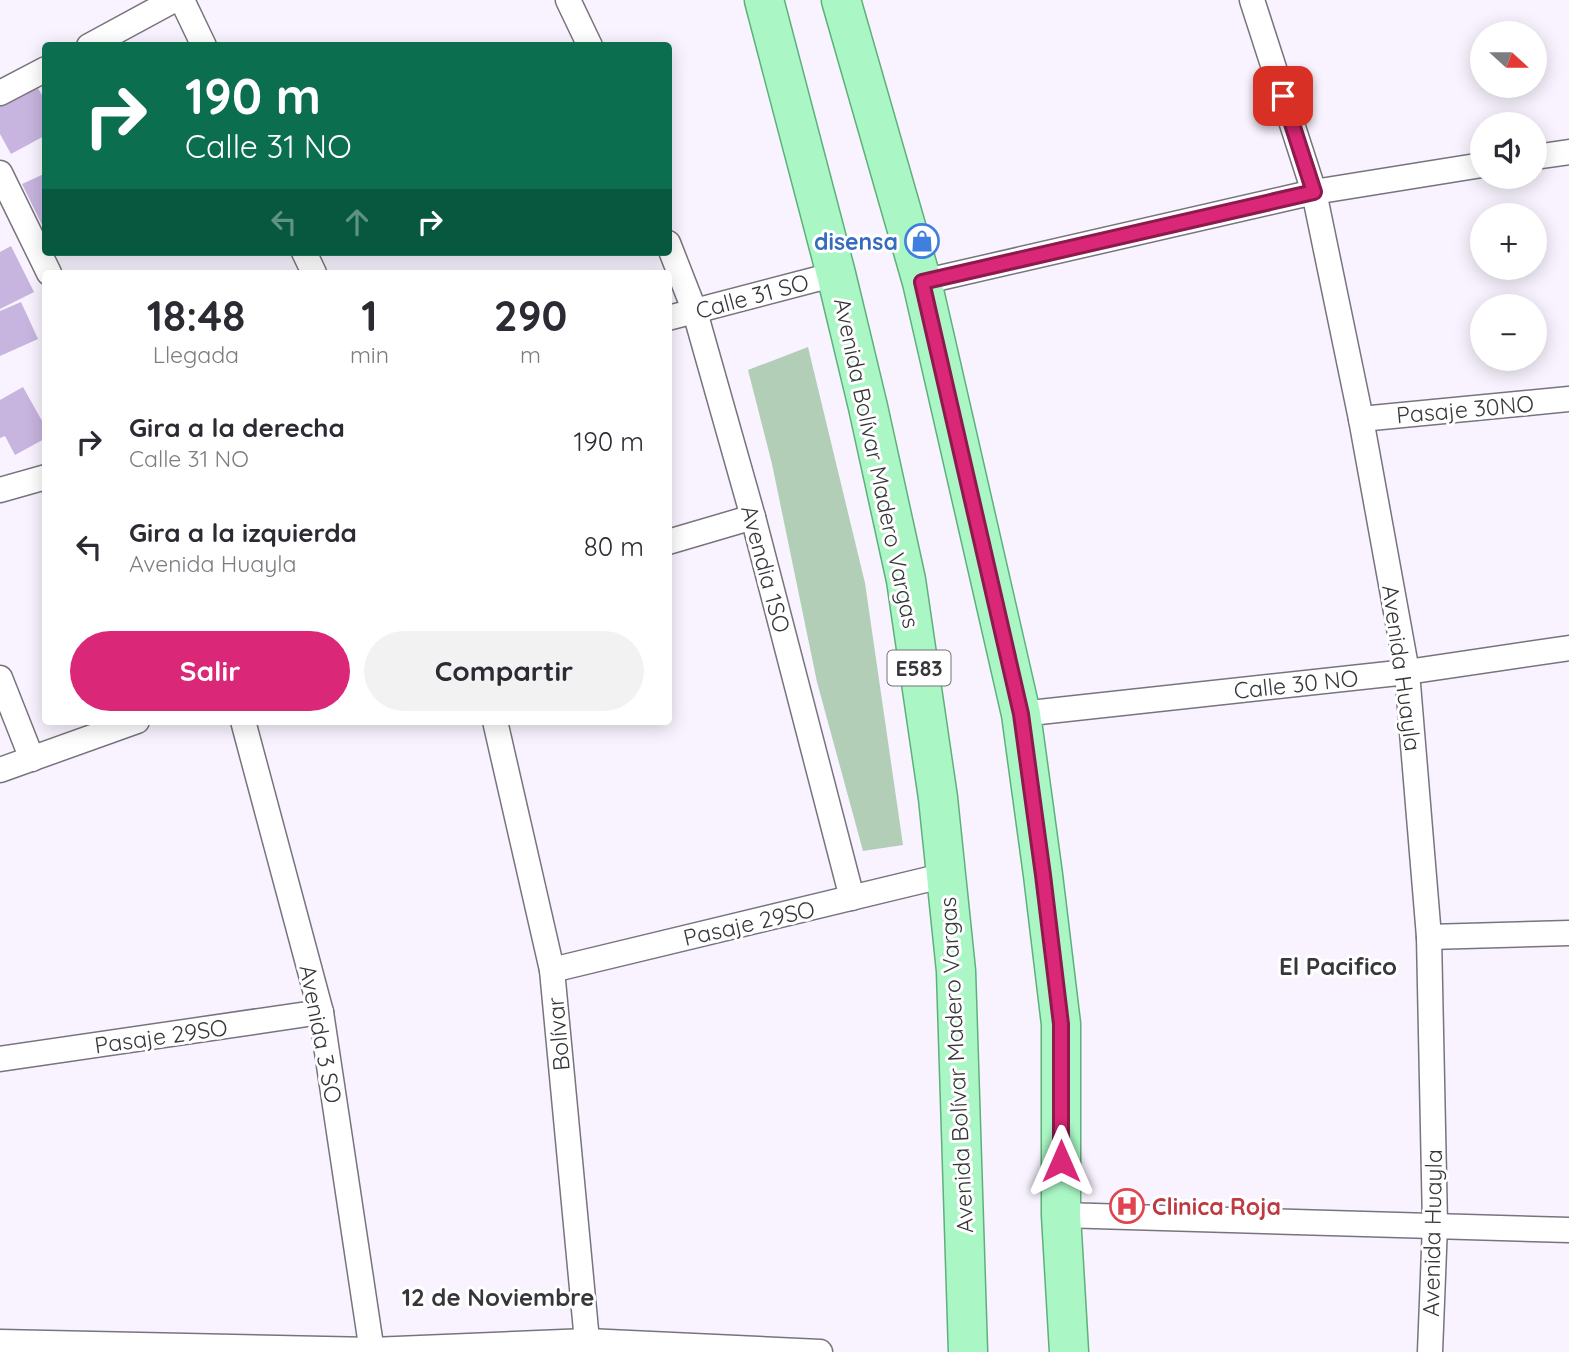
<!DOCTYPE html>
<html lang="es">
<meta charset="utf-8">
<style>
body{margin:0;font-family:Quicksand,sans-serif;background:#f2f2f3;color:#2b2b33;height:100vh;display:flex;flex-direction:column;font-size:26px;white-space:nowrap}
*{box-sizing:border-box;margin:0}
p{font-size:23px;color:#7c7c81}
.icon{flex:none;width:38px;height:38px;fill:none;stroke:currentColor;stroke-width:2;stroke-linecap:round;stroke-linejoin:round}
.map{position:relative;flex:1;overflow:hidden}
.panel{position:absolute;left:42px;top:270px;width:630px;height:455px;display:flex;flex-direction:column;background:#fff;border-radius:7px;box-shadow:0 4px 18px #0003}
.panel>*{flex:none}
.top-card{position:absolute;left:42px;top:42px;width:630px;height:214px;border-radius:7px;box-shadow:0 4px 18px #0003;background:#0b6e4f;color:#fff;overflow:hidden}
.needle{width:46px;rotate:111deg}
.tools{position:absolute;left:1470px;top:21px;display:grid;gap:14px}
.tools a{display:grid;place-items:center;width:77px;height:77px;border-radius:50%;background:#fff;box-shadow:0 4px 18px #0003;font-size:35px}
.pin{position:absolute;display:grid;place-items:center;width:60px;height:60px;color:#fff;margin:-30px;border-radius:14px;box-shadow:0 4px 10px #0006}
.me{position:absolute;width:77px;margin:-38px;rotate:0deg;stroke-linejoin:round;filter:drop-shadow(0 0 5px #0008)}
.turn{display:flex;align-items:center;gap:24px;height:147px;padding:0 28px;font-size:32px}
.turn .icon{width:91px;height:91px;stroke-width:2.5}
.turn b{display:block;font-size:49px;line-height:60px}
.lanes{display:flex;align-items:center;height:66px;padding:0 28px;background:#0003;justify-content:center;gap:35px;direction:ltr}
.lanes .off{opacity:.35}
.eta{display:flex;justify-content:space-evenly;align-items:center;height:119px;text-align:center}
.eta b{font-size:42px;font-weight:800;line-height:49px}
.primary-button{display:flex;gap:14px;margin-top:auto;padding:14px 28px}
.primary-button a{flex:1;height:80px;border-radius:42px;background:#db2777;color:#fff;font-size:28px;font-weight:800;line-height:80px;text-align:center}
.primary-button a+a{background:#f2f2f3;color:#2b2b33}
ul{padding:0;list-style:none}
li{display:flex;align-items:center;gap:21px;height:105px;padding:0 28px}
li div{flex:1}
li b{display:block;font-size:26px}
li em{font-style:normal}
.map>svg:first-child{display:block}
.green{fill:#b2ceb7}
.building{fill:#c7b4df}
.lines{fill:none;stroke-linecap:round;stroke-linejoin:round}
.minor-casing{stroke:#78747d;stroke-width:27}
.primary-casing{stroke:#5db07b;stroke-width:41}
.minor{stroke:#fff;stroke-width:24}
.primary{stroke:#aaf7c5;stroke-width:38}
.route-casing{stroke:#8e194d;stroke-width:18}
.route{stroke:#db2777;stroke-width:12}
.labels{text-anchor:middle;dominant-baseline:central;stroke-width:6;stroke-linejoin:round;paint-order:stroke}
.shield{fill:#fff;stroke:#737275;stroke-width:2}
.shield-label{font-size:21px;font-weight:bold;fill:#37363a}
.shop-label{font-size:23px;font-weight:bold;fill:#366cbe;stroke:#fff;text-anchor:end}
.street-label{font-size:23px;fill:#37363a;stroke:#fff}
.health-label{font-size:23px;font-weight:bold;fill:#be3a42;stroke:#fff;text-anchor:start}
.neighbourhood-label{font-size:24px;font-weight:bold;fill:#37363a;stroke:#fff}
</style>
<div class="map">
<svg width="1569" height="1352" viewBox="0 0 1569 1352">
<rect width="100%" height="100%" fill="#f8f3fe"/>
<path class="green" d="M808 347 865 583 903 845 863 851 817 682 772 464 748 370Z"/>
<g class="building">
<path d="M36 85 46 102V135L11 154 0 134V105Z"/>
<path d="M46 173V233L22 184Z"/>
<path d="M11 246 34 292 0 309V252Z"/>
<path d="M21 302 38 339 0 356V311Z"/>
<path d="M23 387 46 428V438L15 455 5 436 0 438V400Z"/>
</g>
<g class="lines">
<g class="minor-casing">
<g id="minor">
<path d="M182 0 204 46"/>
<path d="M568 0 590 46"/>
<path d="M1252 0 1314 192 1361 419 1407 672 1429 937 1435 1225 1430 1352"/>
<path d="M89 46 174 0"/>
<path d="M0 93 46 69"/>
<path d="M1535 157 1569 152"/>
<path d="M0 173 49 273"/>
<path d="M668 243 695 312 753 517 852 898"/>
<path d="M304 252 314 273"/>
<path d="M922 282 1314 192 1482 165"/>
<path d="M668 318 836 274"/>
<path d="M1361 419 1569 399"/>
<path d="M0 490 46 477"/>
<path d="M668 542 753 517"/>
<path d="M0 678 32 759"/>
<path d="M1021 714 1407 672 1569 648"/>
<path d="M243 721 321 1012 372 1352"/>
<path d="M495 721 552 970 587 1341 586 1352"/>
<path d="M0 770 137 721"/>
<path d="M1429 937 1569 933"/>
<path d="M552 970 946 875"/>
<path d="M0 1059 321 1012"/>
<path d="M1061 1215 1569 1230"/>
<path d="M0 1342 372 1350 587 1341 820 1352"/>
</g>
</g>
<g class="primary-casing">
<g id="primary">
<path d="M764 0 836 274 868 407 906 580 938 798 956 971 968 1352"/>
<path d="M841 0 922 282 1021 714 1043 875 1061 1024V1215L1069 1352"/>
</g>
</g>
<use href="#minor" class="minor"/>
<use href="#primary" class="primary"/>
</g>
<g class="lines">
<g class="route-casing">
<path id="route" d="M1061 1161V1024L1043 875 1021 714 922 282 1314 192 1283 96"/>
</g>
<use href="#route" class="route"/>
</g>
<defs>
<g id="shop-ring" transform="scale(1.75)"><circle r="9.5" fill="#fff" stroke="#3f7fe0" stroke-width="1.5"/><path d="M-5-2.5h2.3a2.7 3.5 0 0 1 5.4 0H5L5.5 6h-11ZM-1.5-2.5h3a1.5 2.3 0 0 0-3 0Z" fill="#3f7fe0"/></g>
<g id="hospital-ring" transform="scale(1.75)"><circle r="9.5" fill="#fff" stroke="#e0444e" stroke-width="1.5"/><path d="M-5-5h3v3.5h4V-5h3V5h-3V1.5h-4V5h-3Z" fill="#e0444e"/></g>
</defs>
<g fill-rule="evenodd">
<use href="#shop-ring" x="922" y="241"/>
<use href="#hospital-ring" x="1127" y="1206"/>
</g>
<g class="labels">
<rect class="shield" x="887.5" y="650.5" width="63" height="35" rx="5"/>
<g class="shield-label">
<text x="919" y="668">E583</text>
</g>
<g class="shop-label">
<text x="898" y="241">disensa</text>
</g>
<g class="street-label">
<text transform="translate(752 296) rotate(-15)">Calle 31 SO</text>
<text transform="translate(1465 409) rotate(-5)">Pasaje 30NO</text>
<text transform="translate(877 463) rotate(78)">Avenida Bolívar Madero Vargas</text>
<text transform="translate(766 569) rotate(75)">Avendia 1SO</text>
<text transform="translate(1402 668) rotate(82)">Avenida Huayla</text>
<text transform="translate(1296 684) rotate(-6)">Calle 30 NO</text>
<text transform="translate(749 923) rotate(-13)">Pasaje 29SO</text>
<text transform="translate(321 1034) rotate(79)">Avenida 3 SO</text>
<text transform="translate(558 1034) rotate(-95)">Bolívar</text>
<text transform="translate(161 1036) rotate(-8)">Pasaje 29SO</text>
<text transform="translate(956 1065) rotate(-93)">Avenida Bolívar Madero Vargas</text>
<text transform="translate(1432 1233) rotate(-89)">Avenida Huayla</text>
</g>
<g class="health-label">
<text x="1152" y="1206">Clinica Roja</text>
</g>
<g class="neighbourhood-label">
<text x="1338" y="966">El Pacifico</text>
<text x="498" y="1297">12 de Noviembre</text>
</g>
</g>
</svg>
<div class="tools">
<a><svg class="needle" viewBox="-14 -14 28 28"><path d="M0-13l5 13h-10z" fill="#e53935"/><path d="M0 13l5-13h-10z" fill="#7c7c81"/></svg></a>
<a><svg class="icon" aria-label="sound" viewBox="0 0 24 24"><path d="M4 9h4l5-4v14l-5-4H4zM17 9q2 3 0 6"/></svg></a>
<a>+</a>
<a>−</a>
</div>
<div class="pin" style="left:1283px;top:96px;background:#d93025"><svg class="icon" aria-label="arrive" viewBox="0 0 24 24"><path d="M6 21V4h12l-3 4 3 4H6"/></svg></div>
<svg class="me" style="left:1061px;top:1161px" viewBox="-20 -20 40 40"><path d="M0-17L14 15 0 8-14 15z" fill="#db2777" stroke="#fff" stroke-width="4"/></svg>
<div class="top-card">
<div class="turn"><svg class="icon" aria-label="right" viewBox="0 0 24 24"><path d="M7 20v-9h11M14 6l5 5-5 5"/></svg><div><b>190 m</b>Calle 31 NO</div></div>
<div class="lanes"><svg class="icon off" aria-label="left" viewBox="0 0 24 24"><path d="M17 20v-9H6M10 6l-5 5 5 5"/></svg><svg class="icon off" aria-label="ahead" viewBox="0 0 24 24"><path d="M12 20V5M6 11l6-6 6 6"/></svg><svg class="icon" aria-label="right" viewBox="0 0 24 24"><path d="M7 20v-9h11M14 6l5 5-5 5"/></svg></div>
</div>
<section class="panel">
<div class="eta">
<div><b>18:48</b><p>Llegada</p></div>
<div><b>1</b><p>min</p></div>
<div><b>290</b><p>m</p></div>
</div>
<ul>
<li><svg class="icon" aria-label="right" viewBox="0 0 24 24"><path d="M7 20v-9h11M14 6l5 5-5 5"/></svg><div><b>Gira a la derecha</b><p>Calle 31 NO</p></div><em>190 m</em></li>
<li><svg class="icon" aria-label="left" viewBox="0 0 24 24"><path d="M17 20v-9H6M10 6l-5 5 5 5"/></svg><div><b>Gira a la izquierda</b><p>Avenida Huayla</p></div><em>80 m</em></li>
</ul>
<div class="primary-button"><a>Salir</a><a>Compartir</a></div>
</section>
</div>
